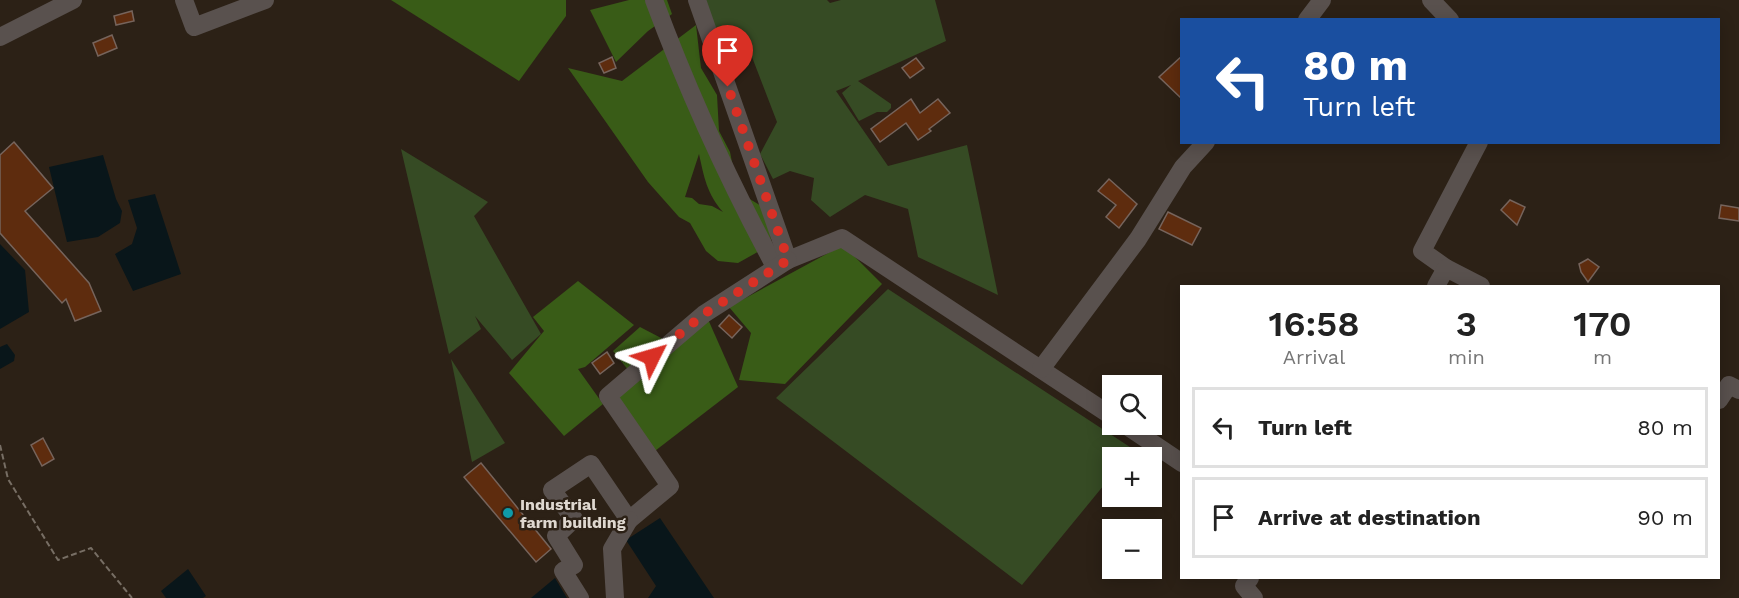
<!DOCTYPE html>
<meta charset="utf-8">
<style>
body{margin:0;font-family:"Work Sans",sans-serif;background:#f6f6f6;color:#222;height:100vh;display:flex;flex-direction:column;font-size:22px;white-space:nowrap}
*{box-sizing:border-box;margin:0}
p{font-size:20px;color:#767676}
.icon{flex:none;width:33px;height:33px;fill:none;stroke:currentColor;stroke-width:2;stroke-linecap:round;stroke-linejoin:round}
.map{position:relative;flex:1;overflow:hidden}
.panel{position:absolute;left:1180px;top:285px;width:540px;height:294px;display:flex;flex-direction:column;background:#fff;border-radius:0px;box-shadow:0 3px 15px #0003}
.panel>*{flex:none}
.guide{position:absolute;left:1180px;top:18px;width:540px;height:126px;border-radius:0px;box-shadow:0 3px 15px #0003;background:#1a4fa0;color:#fff;overflow:hidden}
.buttons{position:absolute;left:1102px;top:375px;display:grid;gap:12px}
.buttons a{display:grid;place-items:center;width:60px;height:60px;border-radius:0px;background:#fff;box-shadow:0 3px 15px #0003;font-size:30px}
.pin{position:absolute;display:grid;place-items:center;width:51px;height:51px;color:#fff;margin:-62px -26px;border-radius:50% 50% 50% 0;rotate:-45deg;box-shadow:0 0 6px #0007}
.pin .icon{rotate:45deg}
.me{position:absolute;width:66px;margin:-33px;rotate:50deg;stroke-linejoin:round;filter:drop-shadow(0 0 4px #0008)}
.turn{display:flex;align-items:center;gap:21px;height:126px;padding:0 24px;font-size:27px}
.turn .icon{width:78px;height:78px;stroke-width:2.5}
.turn b{display:block;font-size:42px;line-height:51px}
.eta{display:flex;justify-content:space-evenly;align-items:center;height:102px;text-align:center}
.eta b{font-size:36px;font-weight:600;line-height:42px}
ul{padding:0;list-style:none}
li{display:flex;align-items:center;gap:18px;height:81px;margin:0 12px 9px;padding:0 12px;border:3px solid #e0e0e0;border-radius:0px}
li div{flex:1}
li b{display:block;font-size:22px}
li em{font-style:normal}
.map>svg:first-child{display:block}
.green{fill:#364b24}
.forest{fill:#395c17;fill-rule:evenodd}
.water{fill:#09161a}
.building{fill:#5e2c0e;stroke:#76645c;stroke-width:1.5}
.lines{fill:none;stroke-linecap:round;stroke-linejoin:round}
.path{stroke:#776e64;stroke-width:2;stroke-dasharray:6 3;stroke-linecap:butt}
.minor{stroke:#59514e;stroke-width:18}
.route{stroke:#d93025;stroke-width:10;stroke-dasharray:0 18}
.culture-dot{fill:#0f9aa8;stroke:#2c2116;stroke-width:2}
.labels{text-anchor:middle;dominant-baseline:central;stroke-width:5;stroke-linejoin:round;paint-order:stroke}
.poi-label{font-size:16px;font-weight:bold;fill:#dfd8d0;stroke:#2c2116;text-anchor:start}
</style>
<div class="map">
<svg width="1739" height="598" viewBox="0 0 1739 598">
<rect width="100%" height="100%" fill="#2c2116"/>
<g class="green">
<path d="M703 0H827L830 3 841 0H935L946 41 858 81 891 104V108L887 112H877L859 121 842 93 851 85 836 91 888 166 967 145 998 295 918 257 908 209 865 195 830 217 811 200 814 178 790 171 773 179 760 154 777 122 742 31 720 37Z"/>
<path d="M401 149 488 202 474 216 541 334 512 360 475 316 481 329 449 354Z"/>
<path d="M888 289 1133 449 1126 457 1113 458V474L1022 585 776 398Z"/>
<path d="M451 359 505 443 472 462Z"/>
</g>
<g class="forest">
<path d="M391 0H566V16L519 81Z"/>
<path d="M629 0H667L672 14 648 31 616 62 590 10Z"/>
<path d="M696 25 701 68 717 95 719 131 730 152 736 182 743 195 763 207 769 225 772 247 763 249 738 263 718 261 706 251 690 223 679 217 648 182 568 68 622 81ZM699 154C704 177 707 194 723 212L712 206 699 204 692 198 685 197Z"/>
<path d="M843 245 882 284 785 384 739 380 751 333 729 307Z"/>
<path d="M578 281 634 325 585 367 578 369 603 404 564 436 509 373 544 331 533 317Z"/>
<path d="M707 317 738 387 651 454 611 398Z"/>
<path d="M640 327 665 340 629 371 613 351Z"/>
</g>
<g class="water">
<path d="M103 155 116 199 122 211 120 223 98 237 67 242 49 167Z"/>
<path d="M155 194 181 274 133 291 115 254 132 244 137 228 128 200Z"/>
<path d="M0 244 25 270 29 312 0 329Z"/>
<path d="M7 344 15 355 14 361 0 369V347Z"/>
<path d="M660 518 714 598H648L656 586 626 540Z"/>
<path d="M188 569 206 596 203 598H166L161 591Z"/>
<path d="M555 578 567 598H531Z"/>
</g>
<g class="building">
<path d="M132 11 134 21 116 25 114 16Z"/>
<path d="M112 35 117 48 98 56 93 43Z"/>
<path d="M1182 56V99L1159 77Z"/>
<path d="M612 57 616 68 604 73 599 63Z"/>
<path d="M916 58 924 68 910 78 902 68Z"/>
<path d="M911 99 920 113 938 99 950 113 929 129 931 131 918 140 906 123 880 142 871 129Z"/>
<path d="M14 142 53 188 25 211 89 283 101 311 75 321 66 299 62 303 0 233V155Z"/>
<path d="M1109 179 1137 204 1119 228 1106 217 1116 205 1098 191Z"/>
<path d="M1510 200 1525 207 1517 225 1501 210Z"/>
<path d="M1721 205 1739 208V221L1719 218Z"/>
<path d="M1168 212 1201 228 1192 245 1159 229Z"/>
<path d="M1588 259 1599 267 1588 282 1581 272 1579 264Z"/>
<path d="M729 315 742 327 732 338 719 326Z"/>
<path d="M607 352 614 363 600 374 592 363Z"/>
<path d="M43 438 54 459 42 466 31 445Z"/>
<path d="M481 463 551 549 536 562 464 477Z"/>
</g>
<g class="lines">
<path class="path" d="M0 445 8 479 58 560 91 548 132 598"/>
<g class="minor">
<path d="M184 0 194 27 265 0"/>
<path d="M654 0C687 89 727 177 772 261L788 260"/>
<path d="M697 0 788 260 842 238 1113 417"/>
<path d="M1431 0 1450 20"/>
<path d="M1307 20 1322 0"/>
<path d="M0 37 73 0"/>
<path d="M1446 268 1422 251 1479 142"/>
<path d="M1436 286 1446 268 1481 286"/>
<path d="M1041 369 1138 239 1183 167 1206 142"/>
<path d="M1719 400 1729 385 1739 390"/>
<path d="M1124 424 1182 463"/>
<path d="M1250 578 1244 586 1254 598"/>
<path d="M580 598 563 571 574 565 556 536 574 519 552 490 591 464 629 520 670 486 608 396 704 314 788 260"/>
<path d="M615 598 612 549 629 520"/>
</g>
</g>
<g class="lines">
<path class="route" d="M652 357 704 314 788 260 728 87"/>
</g>
<circle class="culture-dot" cx="508" cy="513" r="6"/>
<g class="labels">
<g class="poi-label">
<text x="520" y="504">Industrial<tspan x="520" dy="18">farm building</tspan></text>
</g>
</g>
</svg>
<div class="buttons">
<a><svg class="icon" aria-label="search" viewBox="0 0 24 24"><circle cx="10" cy="10" r="6"/><path d="M15 15l6 6"/></svg></a>
<a>+</a>
<a>−</a>
</div>
<div class="pin" style="left:728px;top:87px;background:#d93025"><svg class="icon" aria-label="arrive" viewBox="0 0 24 24"><path d="M6 21V4h12l-3 4 3 4H6"/></svg></div>
<svg class="me" style="left:652px;top:357px" viewBox="-20 -20 40 40"><path d="M0-17L14 15 0 8-14 15z" fill="#d93025" stroke="#fff" stroke-width="4"/></svg>
<div class="guide">
<div class="turn"><svg class="icon" aria-label="left" viewBox="0 0 24 24"><path d="M17 20v-9H6M10 6l-5 5 5 5"/></svg><div><b>80 m</b>Turn left</div></div>
</div>
<section class="panel">
<div class="eta">
<div><b>16:58</b><p>Arrival</p></div>
<div><b>3</b><p>min</p></div>
<div><b>170</b><p>m</p></div>
</div>
<ul>
<li><svg class="icon" aria-label="left" viewBox="0 0 24 24"><path d="M17 20v-9H6M10 6l-5 5 5 5"/></svg><div><b>Turn left</b></div><em>80 m</em></li>
<li><svg class="icon" aria-label="arrive" viewBox="0 0 24 24"><path d="M6 21V4h12l-3 4 3 4H6"/></svg><div><b>Arrive at destination</b></div><em>90 m</em></li>
</ul>
</section>
</div>
